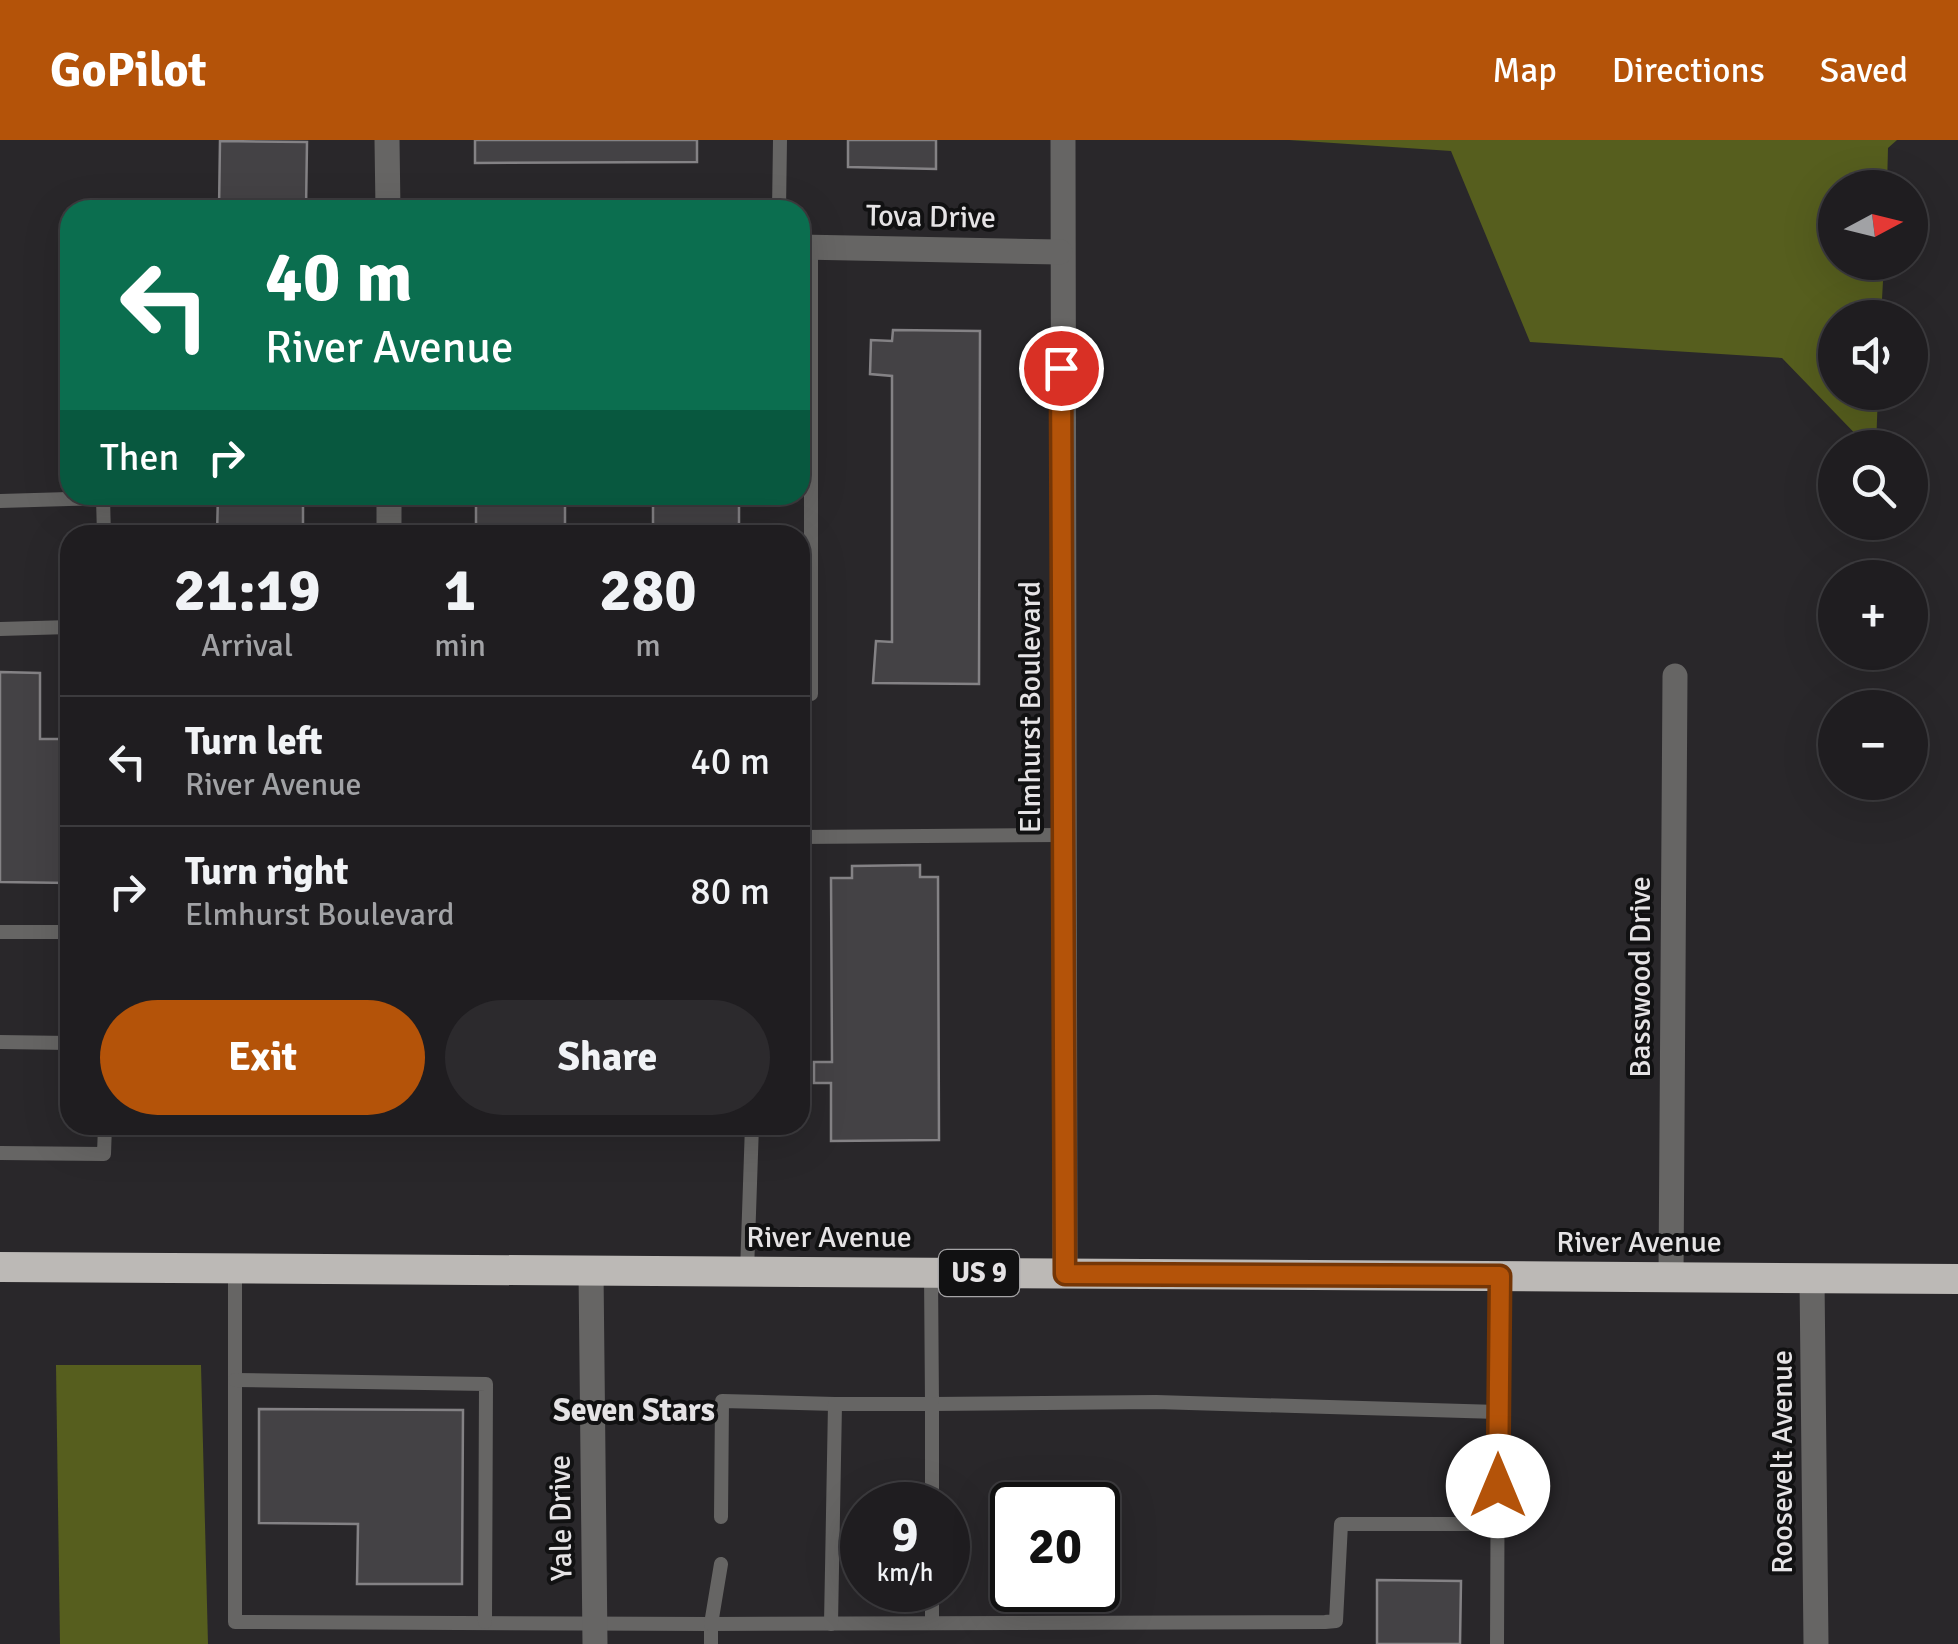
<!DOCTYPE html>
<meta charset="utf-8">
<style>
body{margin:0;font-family:Signika,sans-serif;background:#2c2a2d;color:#f1f3f6;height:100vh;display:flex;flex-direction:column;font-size:38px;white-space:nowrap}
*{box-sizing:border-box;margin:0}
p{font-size:32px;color:#a1a2a5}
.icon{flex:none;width:55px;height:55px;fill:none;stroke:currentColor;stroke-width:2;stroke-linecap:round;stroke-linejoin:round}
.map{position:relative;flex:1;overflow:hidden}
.drawer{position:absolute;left:60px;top:385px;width:750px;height:610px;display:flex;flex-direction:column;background:#1f1d20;border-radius:30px;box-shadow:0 10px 40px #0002,0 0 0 2px #3c3b3e}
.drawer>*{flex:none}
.banner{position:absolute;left:60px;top:60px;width:750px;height:305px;border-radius:30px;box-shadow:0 10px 40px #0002,0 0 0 2px #3c3b3e;background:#0b6e4f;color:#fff;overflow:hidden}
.needle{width:65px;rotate:83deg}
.tools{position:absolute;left:1818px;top:30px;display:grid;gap:20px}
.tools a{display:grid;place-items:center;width:110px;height:110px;border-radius:50%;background:#1f1d20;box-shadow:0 10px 40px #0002,0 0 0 2px #3c3b3e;font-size:50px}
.speed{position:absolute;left:840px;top:1342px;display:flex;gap:20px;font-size:50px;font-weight:700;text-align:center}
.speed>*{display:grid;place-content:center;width:130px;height:130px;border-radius:50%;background:#1f1d20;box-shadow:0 10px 40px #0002,0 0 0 2px #3c3b3e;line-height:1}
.speed small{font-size:25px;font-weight:400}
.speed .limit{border:5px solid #111;border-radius:15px;background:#fff;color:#111}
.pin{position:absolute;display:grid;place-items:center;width:85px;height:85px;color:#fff;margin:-42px;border:5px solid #fff;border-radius:50%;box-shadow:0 2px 10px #0007}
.me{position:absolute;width:110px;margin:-55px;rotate:0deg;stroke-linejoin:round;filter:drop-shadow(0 0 8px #0008)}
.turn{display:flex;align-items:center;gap:35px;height:210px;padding:0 40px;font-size:45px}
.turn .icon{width:130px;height:130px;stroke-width:2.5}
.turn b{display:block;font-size:70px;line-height:85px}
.then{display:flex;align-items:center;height:95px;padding:0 40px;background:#0003;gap:20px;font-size:38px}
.eta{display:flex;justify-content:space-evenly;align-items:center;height:170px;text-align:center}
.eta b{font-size:60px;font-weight:800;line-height:70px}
.button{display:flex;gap:20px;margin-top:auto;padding:20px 40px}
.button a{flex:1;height:115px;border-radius:60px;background:#b45309;color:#fff;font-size:40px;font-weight:800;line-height:115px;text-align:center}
.button a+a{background:#2c2a2d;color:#f1f3f6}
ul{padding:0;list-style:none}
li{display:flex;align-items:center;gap:30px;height:130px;padding:0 40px;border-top:2px solid #3c3b3e}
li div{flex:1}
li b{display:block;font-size:38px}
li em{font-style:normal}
header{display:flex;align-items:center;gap:60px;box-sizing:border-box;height:140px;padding:0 50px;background:#b45309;color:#fff}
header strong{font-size:48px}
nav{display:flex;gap:55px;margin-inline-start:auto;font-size:35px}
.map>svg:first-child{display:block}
.forest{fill:#565e1e}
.building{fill:#444245;stroke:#848285;stroke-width:2.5}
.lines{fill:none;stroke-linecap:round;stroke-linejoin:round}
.lane{stroke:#666564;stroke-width:14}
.street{stroke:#666564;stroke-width:25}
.highway{stroke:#bcb9b6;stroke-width:30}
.route-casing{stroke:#753606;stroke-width:25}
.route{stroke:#b45309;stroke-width:18}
.labels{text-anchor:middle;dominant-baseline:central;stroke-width:8;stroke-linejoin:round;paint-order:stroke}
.shield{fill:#111112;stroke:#a5a4a6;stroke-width:2.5}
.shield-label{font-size:28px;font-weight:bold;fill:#e5e3e5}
.street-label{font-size:30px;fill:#e5e3e5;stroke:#111112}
.neighbourhood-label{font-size:32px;font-weight:bold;fill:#e5e3e5;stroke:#111112}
</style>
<header>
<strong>GoPilot</strong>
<nav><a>Map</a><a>Directions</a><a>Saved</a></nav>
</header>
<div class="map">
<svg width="1958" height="1504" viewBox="0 0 1958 1504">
<rect width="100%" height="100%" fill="#29272a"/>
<g class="forest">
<path d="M1289 0H1897L1888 8 1887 47 1835 48V122L1884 123 1881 177 1835 178V252L1878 253 1876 307H1868L1782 218 1530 202 1451 11Z"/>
<path d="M56 1225H201L208 1504H60Z"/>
</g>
<g class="building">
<path d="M475 0H697V22L475 23Z"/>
<path d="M848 0H936V29L848 27Z"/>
<path d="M220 1 307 2 306 70H219Z"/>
<path d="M893 190 980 191 979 544 873 543 876 501 892 502V236L870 234 871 200 892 201Z"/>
<path d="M218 355H303V395H217Z"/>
<rect x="476" y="355" width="89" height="40"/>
<rect x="653" y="355" width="86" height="40"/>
<path d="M0 532 40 533V599H70V743L0 742Z"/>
<path d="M920 725V737H938L939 1000 831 1001V943H814V922H832L831 738H852V726Z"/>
<path d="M259 1269 463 1270 462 1444H357L358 1384 259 1383Z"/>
<path d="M1377 1440 1461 1441 1460 1504H1377Z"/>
</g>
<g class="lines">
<g class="lane">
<path d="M779 70 780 0"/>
<path d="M0 361 103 358 104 395"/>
<path d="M0 489 70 487"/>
<path d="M811 554V107"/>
<path d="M800 697 1063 695"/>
<path d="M0 792H70"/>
<path d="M0 902 70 903"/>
<path d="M0 1013 104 1014 105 985"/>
<path d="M235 1129V1482L711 1484V1504"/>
<path d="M747 1132 752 985"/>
<path d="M931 1133 932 1264 1156 1262 1498 1272 1497 1504"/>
<path d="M235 1240 486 1244 485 1482"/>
<path d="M1498 1272 1500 1137"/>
<path d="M721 1377 722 1261 835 1264"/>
<path d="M721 1424 711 1484 1325 1482 1336 1481 1341 1384H1498"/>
<path d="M932 1483V1450"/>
<path d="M831 1484 835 1264H932V1365"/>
</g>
<g class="street">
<path d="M387 0 388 70"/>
<path d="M1063 0 1065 1133"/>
<path d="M800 107 1060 112"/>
<path d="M389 395V355"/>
<path d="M591 1131 595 1504"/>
<path d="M1671 1137 1675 536"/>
<path d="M1812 1139 1816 1504"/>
</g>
<path class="highway" d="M0 1127 1958 1139"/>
</g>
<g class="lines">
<g class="route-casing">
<path id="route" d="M1061 228 1065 1134 1500 1136 1498 1346"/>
</g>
<use href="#route" class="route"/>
</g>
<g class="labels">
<rect class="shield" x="939" y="1110" width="80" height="46" rx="8"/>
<g class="shield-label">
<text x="979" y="1133">US 9</text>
</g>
<g class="street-label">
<text transform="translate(931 77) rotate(1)">Tova Drive</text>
<text transform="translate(1030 567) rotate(-90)">Elmhurst Boulevard</text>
<text transform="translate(1640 837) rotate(-90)">Basswood Drive</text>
<text x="829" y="1097">River Avenue</text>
<text x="1639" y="1102">River Avenue</text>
<text transform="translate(1782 1322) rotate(-90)">Roosevelt Avenue</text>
<text transform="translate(561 1378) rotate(-91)">Yale Drive</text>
</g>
<g class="neighbourhood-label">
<text x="634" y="1270">Seven Stars</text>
</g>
</g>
</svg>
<div class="tools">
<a><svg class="needle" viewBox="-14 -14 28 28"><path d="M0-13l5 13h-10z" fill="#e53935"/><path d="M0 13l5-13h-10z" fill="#a1a2a5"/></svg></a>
<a><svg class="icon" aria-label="sound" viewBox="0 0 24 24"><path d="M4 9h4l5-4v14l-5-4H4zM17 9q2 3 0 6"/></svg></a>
<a><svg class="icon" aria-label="search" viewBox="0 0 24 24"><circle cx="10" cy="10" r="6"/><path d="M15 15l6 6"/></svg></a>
<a>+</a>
<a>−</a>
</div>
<div class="speed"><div>9<small>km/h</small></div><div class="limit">20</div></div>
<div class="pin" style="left:1061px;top:228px;background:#d93025"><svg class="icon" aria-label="arrive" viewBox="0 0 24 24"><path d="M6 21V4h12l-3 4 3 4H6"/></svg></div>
<svg class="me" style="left:1498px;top:1346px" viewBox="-20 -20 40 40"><circle r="19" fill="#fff"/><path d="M0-13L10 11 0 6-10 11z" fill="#b45309"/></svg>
<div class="banner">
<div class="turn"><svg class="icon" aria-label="left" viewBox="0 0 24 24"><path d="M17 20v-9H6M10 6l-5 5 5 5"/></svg><div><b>40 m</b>River Avenue</div></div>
<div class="then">Then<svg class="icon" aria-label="right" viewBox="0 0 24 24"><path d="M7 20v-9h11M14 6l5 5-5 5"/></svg></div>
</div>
<section class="drawer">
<div class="eta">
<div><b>21:19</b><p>Arrival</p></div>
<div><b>1</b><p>min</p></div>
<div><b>280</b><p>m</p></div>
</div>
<ul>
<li><svg class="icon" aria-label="left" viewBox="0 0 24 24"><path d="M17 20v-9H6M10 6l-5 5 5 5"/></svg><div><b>Turn left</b><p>River Avenue</p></div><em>40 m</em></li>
<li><svg class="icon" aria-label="right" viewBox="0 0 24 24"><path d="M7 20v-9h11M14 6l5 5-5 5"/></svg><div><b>Turn right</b><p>Elmhurst Boulevard</p></div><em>80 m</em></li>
</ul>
<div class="button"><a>Exit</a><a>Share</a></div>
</section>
</div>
